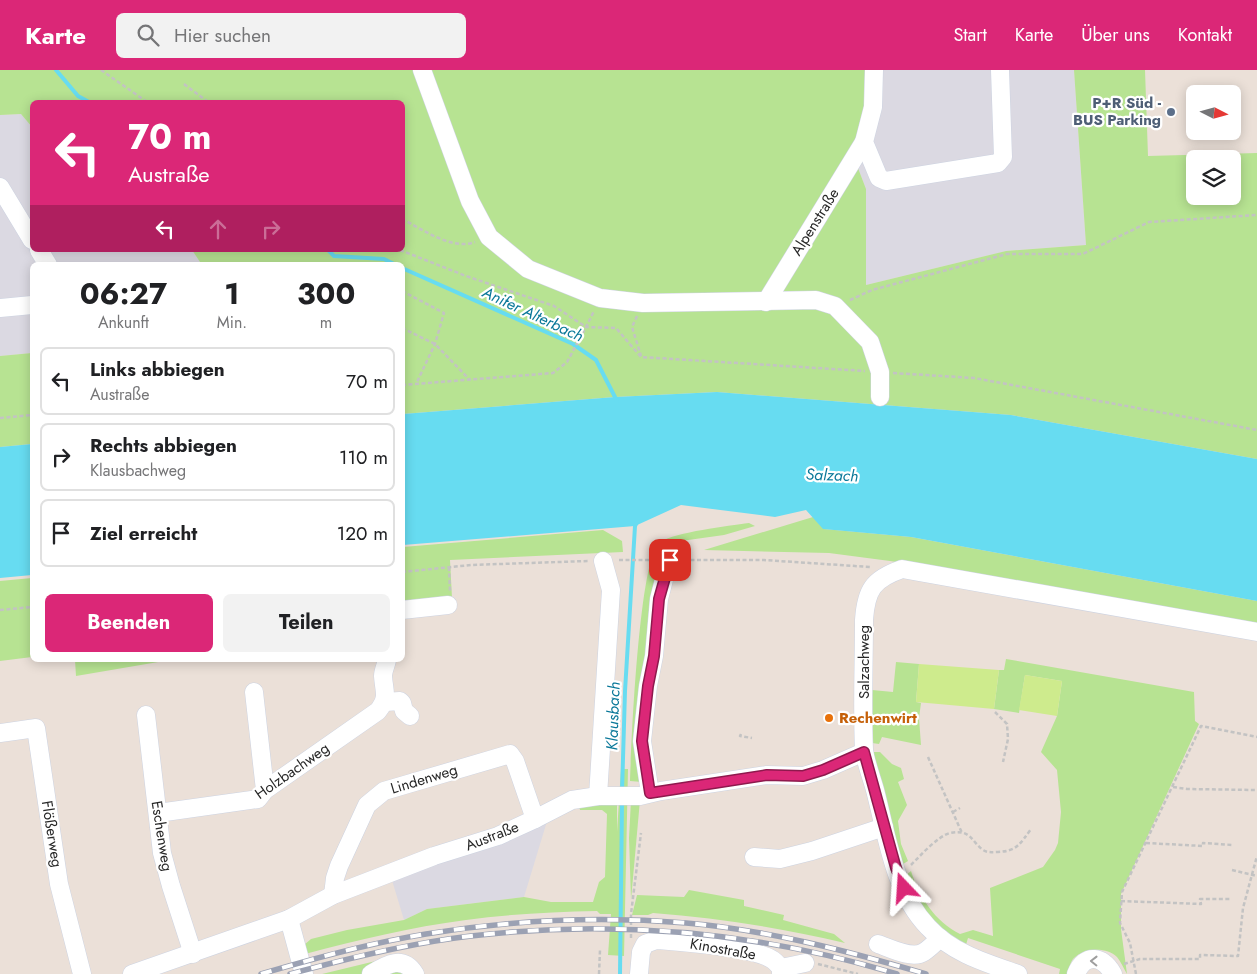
<!DOCTYPE html>
<html lang="de">
<meta charset="utf-8">
<style>
body{margin:0;font-family:Jost,sans-serif;background:#f2f2f2;color:#202124;height:100vh;display:flex;flex-direction:column;font-size:19px;white-space:nowrap}
*{box-sizing:border-box;margin:0}
p{font-size:16px;color:#757577}
.icon{flex:none;width:28px;height:28px;fill:none;stroke:currentColor;stroke-width:2;stroke-linecap:round;stroke-linejoin:round}
.map{position:relative;flex:1;overflow:hidden}
.side{position:absolute;left:30px;top:192px;width:375px;height:400px;display:flex;flex-direction:column;background:#fff;border-radius:8px;box-shadow:0 2px 12px #0003}
.side>*{flex:none}
.hud{position:absolute;left:30px;top:30px;width:375px;height:152px;border-radius:8px;box-shadow:0 2px 12px #0003;background:#db2777;color:#fff;overflow:hidden}
.needle{width:32px;rotate:96deg}
.buttons{position:absolute;left:1186px;top:15px;display:grid;gap:10px}
.buttons a{display:grid;place-items:center;width:55px;height:55px;border-radius:8px;background:#fff;box-shadow:0 2px 12px #0003;font-size:25px}
.pin{position:absolute;display:grid;place-items:center;width:42px;height:42px;color:#fff;margin:-21px;border-radius:10px;box-shadow:0 2px 8px #0006}
.me{position:absolute;width:55px;margin:-28px;rotate:340deg;stroke-linejoin:round;filter:drop-shadow(0 0 4px #0008)}
.turn{display:flex;align-items:center;gap:18px;height:105px;padding:0 15px;font-size:22px}
.turn .icon{width:65px;height:65px;stroke-width:2.5}
.turn b{display:block;font-size:35px;line-height:42px}
.lanes{display:flex;align-items:center;height:48px;padding:0 15px;background:#0003;justify-content:center;gap:25px;direction:ltr}
.lanes .off{opacity:.35}
.eta{display:flex;justify-content:space-evenly;align-items:center;height:85px;text-align:center}
.eta b{font-size:30px;font-weight:700;line-height:35px}
.button{display:flex;gap:10px;margin-top:auto;padding:10px 15px}
.button a{flex:1;height:58px;border-radius:8px;background:#db2777;color:#fff;font-size:20px;font-weight:700;line-height:58px;text-align:center}
.button a+a{background:#f2f2f2;color:#202124}
ul{padding:0;list-style:none}
li{display:flex;align-items:center;gap:15px;height:68px;margin:0 10px 8px;padding:0 5px;border:2px solid #e0e0e0;border-radius:8px}
li div{flex:1}
li b{display:block;font-size:19px}
li em{font-style:normal}
header{display:flex;align-items:center;gap:30px;box-sizing:border-box;height:70px;padding:0 25px;background:#db2777;color:#fff}
header strong{font-size:24px}
nav{display:flex;gap:28px;margin-inline-start:auto;font-size:18px}
.search{width:350px;height:45px;background:#f2f2f2;display:flex;align-items:center;gap:12px;box-sizing:border-box;padding:0 18px;border-radius:8px;color:#757577;font-size:19px}
.map>svg:first-child{display:block}
.industrial{fill:#dbd9e2}
.green{fill:#b7e392;fill-rule:evenodd}
.pitch{fill:#ceeb8d}
.water{fill:#67dcf1}
.lines{fill:none;stroke-linecap:round;stroke-linejoin:round}
.stream{stroke:#67dcf1;stroke-width:4}
.minor-casing{stroke:#cdd3e1;stroke-width:19}
.path{stroke:#c3c3c3;stroke-width:2.5;stroke-dasharray:4 2.5;stroke-linecap:butt}
.minor{stroke:#fff;stroke-width:18}
.rail-casing{stroke:#9ba1b3;stroke-width:5.5}
.rail{stroke:#fff;stroke-width:4;stroke-dasharray:11;stroke-linecap:butt}
.oneway{stroke:#9e9e9e}
.route-casing{stroke:#8e194d;stroke-width:12}
.route{stroke:#db2777;stroke-width:9}
.service-dot{fill:#5c6f8a;stroke:#fff;stroke-width:2}
.food-dot{fill:#e8710a;stroke:#fff;stroke-width:2}
.labels{text-anchor:middle;dominant-baseline:central;stroke-width:4.5;stroke-linejoin:round;paint-order:stroke}
.service-label{font-size:15px;font-weight:bold;fill:#4e5e75;stroke:#fff;text-anchor:end}
.street-label{font-size:15px;fill:#272727;stroke:#fff}
.food-label{font-size:15px;font-weight:bold;fill:#c56008;stroke:#fff;text-anchor:start}
.water-label{font-size:16px;font-style:italic;fill:#0a7899;stroke:#fff}
</style>
<header>
<strong>Karte</strong>
<div class="search"><svg class="icon" aria-label="search" viewBox="0 0 24 24"><circle cx="10" cy="10" r="6"/><path d="M15 15l6 6"/></svg>Hier suchen</div>
<nav><a>Start</a><a>Karte</a><a>Über uns</a><a>Kontakt</a></nav>
</header>
<div class="map">
<svg width="1257" height="904" viewBox="0 0 1257 904">
<rect width="100%" height="100%" fill="#ebe0d8"/>
<g class="industrial">
<path d="M868 0H1074L1086 175 1006 181 866 215V119L853 85Z"/>
<path d="M21 44 32 57V180H192L202 195H32V283L0 286V45Z"/>
<path d="M548 748 524 827 427 839 404 850 391 807Z"/>
</g>
<g class="green">
<path d="M0 0H868L866 36 853 85 866 119V215L1006 181 1086 175 1074 0H1145L1148 86 1257 83V389L1011 345 717 322 615 327 403 344 402 195H202L192 180H402V32H32V57L21 44 0 45ZM1195 89H1232V126H1195Z"/>
<path d="M32 283V374L0 377V286Z"/>
<path d="M813 447 824 459 911 467 1257 531V555L1003 509 890 491 829 483 704 480Z"/>
<path d="M749 453 755 456 724 465 681 471 667 479 660 491 652 528 642 712 630 711C631 678 639 485 660 472 676 462 728 456 749 453Z"/>
<path d="M603 460 622 471 623 482 450 490 452 528 403 532V477Z"/>
<path d="M32 508V587L0 591V511Z"/>
<path d="M1006 589 1194 622 1195 651 1199 654 1121 824V859L1127 904C1124 899 1121 892 1117 887 1106 876 1083 878 1073 889 1070 893 1069 899 1067 904H1059L1060 899 968 868 965 878 928 848 912 822 906 805 911 801C919 826 935 852 960 864L973 860 993 866 990 818 1043 797 1055 780 1058 773 1061 742 1057 700 1041 682 1057 646 1062 611 1025 605 1019 643 994 639 999 600H1004Z"/>
<path d="M75 590H170L76 606Z"/>
<path d="M896 592 919 594 916 632 921 633 919 648 921 675 882 667 879 674 872 673V620L893 622Z"/>
<path d="M873 682H880L892 694 901 698 904 709 898 712 907 735 898 751 901 774 908 791 903 794 898 781Z"/>
<path d="M621 699H628L624 886 608 885 611 844H600L597 841C553 842 509 844 466 850 411 857 358 870 305 884L304 875 311 869 347 860 404 850 427 839 524 827 551 832H593L599 812 605 807 607 744 602 740H580L578 731 617 730V762Z"/>
<path d="M631 730H640L631 830 629 768Z"/>
<path d="M689 820 744 830V836L784 845 783 850 834 864 845 873C782 858 719 848 653 843L648 845H632L637 825 684 827Z"/>
<path d="M384 889 391 897 412 904H322Z"/>
</g>
<g class="pitch">
<path d="M919 594 999 600 994 639 916 632Z"/>
<path d="M1025 605 1062 611 1057 646 1019 640Z"/>
</g>
<g class="water">
<path d="M717 322 1011 345 1257 389V531L911 467 823 459 806 440 775 447 681 435 635 456 403 475V344L615 327Z"/>
<path d="M32 374V505L0 508V377Z"/>
</g>
<g class="lines">
<g class="stream">
<path d="M56 0 78 26 89 32"/>
<path d="M328 180 334 186 384 189 396 195"/>
<path d="M402 198 573 274 596 290 617 331"/>
<path d="M622 722 625 621 635 456 637 452"/>
<path d="M620 904 622 731"/>
</g>
<g class="minor-casing">
<g id="minor">
<path d="M422 0 470 131 489 167 528 199 600 228 643 233 816 230 835 236 870 272 880 302V327"/>
<path d="M874 0 873 37 864 72 879 108 886 111 998 93 1003 87 1000 0"/>
<path d="M0 117 32 170"/>
<path d="M39 180 48 195"/>
<path d="M766 232 864 72"/>
<path d="M0 238 32 235"/>
<path d="M402 540 448 535"/>
<path d="M254 622 265 720"/>
<path d="M385 632 400 631 402 633 404 641 410 646"/>
<path d="M146 645 162 783 171 816 193 884"/>
<path d="M0 663 36 658 59 814 82 904"/>
<path d="M650 723 642 671 648 616 654 586 659 529 669 490"/>
<path d="M598 726 611 520 603 491"/>
<path d="M158 743 258 729 265 720 378 641C389 627 384 622 383 606 383 601 386 595 387 590"/>
<path d="M754 787 780 789 812 781 884 757"/>
<path d="M333 825 335 808 339 796 367 735 384 721 510 684 515 691 535 749"/>
<path d="M289 849 304 904"/>
<path d="M878 874C890 878 912 890 924 882 930 878 935 873 940 868"/>
<path d="M781 898 805 893"/>
<path d="M132 904 289 849 333 825 434 786 498 766 535 749 572 730 598 726H640L661 721 767 705 803 706 823 700 864 682"/>
<path d="M371 904C387 894 403 885 415 904"/>
<path d="M639 904 641 882 645 874 656 870C681 872 754 877 773 890 776 892 779 896 781 898V904"/>
<path d="M1018 904C986 893 952 883 928 857 894 822 887 766 875 720 872 709 865 690 864 680 862 637 864 593 864 550 866 520 873 509 902 499L1257 562"/>
<path d="M1076 904C1085 882 1103 886 1113 904"/>
</g>
</g>
<g class="path">
<path d="M101 0 147 32"/>
<path d="M184 14 208 32"/>
<path d="M402 149C422 159 453 181 475 172"/>
<path d="M400 180 466 206 554 236 586 257 594 241"/>
<path d="M402 221 444 243 435 274 416 314"/>
<path d="M850 230 872 220 1007 184H1083L1149 152 1257 145"/>
<path d="M637 246 632 257 641 286"/>
<path d="M402 258 435 274 470 310"/>
<path d="M893 303 974 308 1257 360"/>
<path d="M402 315 553 303 567 292 586 257 616 258 641 287 865 301"/>
<path d="M0 348 32 345"/>
<path d="M619 490H653"/>
<path d="M684 490H764L870 497"/>
<path d="M449 497 450 521"/>
<path d="M402 502 471 495 588 491"/>
<path d="M0 540 32 537"/>
<path d="M995 642 1007 654 1008 669 1003 692"/>
<path d="M741 664 740 666 752 668"/>
<path d="M928 687 962 763"/>
<path d="M1173 717 1187 719 1257 720"/>
<path d="M953 742 960 738"/>
<path d="M1146 773 1203 776V773L1233 775"/>
<path d="M911 795C920 786 938 766 950 763 971 759 971 771 983 780 988 783 992 782 998 782 1017 781 1020 774 1031 759"/>
<path d="M1232 800 1257 806"/>
<path d="M1121 831 1201 834 1200 829H1231"/>
<path d="M631 868V844L641 763"/>
<path d="M818 894 858 904"/>
<path d="M1124 894 1140 889H1200V885L1238 886 1243 838 1257 786"/>
<path d="M599 904 600 880"/>
<path d="M1136 904 1130 873 1120 853 1122 822 1201 656 1257 667"/>
</g>
<use href="#minor" class="minor"/>
<g class="rail-casing">
<g id="rail">
<path d="M261 904C315 888 370 873 426 864 512 850 600 846 686 853 768 860 848 881 926 904"/>
<path d="M290 904C349 888 410 873 471 866 616 849 758 862 897 904"/>
</g>
</g>
<use href="#rail" class="rail"/>
</g>
<defs><path id="oneway-chevron" d="M-2-3.5L2.5 0L-2 3.5" fill="none" stroke-width="1.6" stroke-linecap="round" stroke-linejoin="round" transform="scale(1.25)"/></defs>
<use class="oneway" href="#oneway-chevron" transform="translate(1094 891) rotate(-179)"/>
<g class="lines">
<g class="route-casing">
<path id="route" d="M670 490 659 529 654 586 648 616 642 671 650 723 767 705 803 706 823 700 864 682 896 798 904 818"/>
</g>
<use href="#route" class="route"/>
</g>
<circle class="service-dot" cx="1171" cy="42" r="5"/>
<circle class="food-dot" cx="829" cy="648" r="5"/>
<g class="labels">
<g class="service-label">
<text x="1161" y="33">P+R Süd -<tspan x="1161" dy="17">BUS Parking</tspan></text>
</g>
<g class="street-label">
<text transform="translate(815 152) rotate(-58)">Alpenstraße</text>
<text transform="translate(864 592) rotate(-90)">Salzachweg</text>
<text transform="translate(292 701) rotate(-35)">Holzbachweg</text>
<text transform="translate(424 709) rotate(-17)">Lindenweg</text>
<text transform="translate(52 764) rotate(81)">Flößerweg</text>
<text transform="translate(162 766) rotate(81)">Eschenweg</text>
<text transform="translate(492 766) rotate(-21)">Austraße</text>
<text transform="translate(723 879) rotate(10)">Kinostraße</text>
</g>
<g class="food-label">
<text x="839" y="648">Rechenwirt</text>
</g>
<g class="water-label">
<text transform="translate(533 244) rotate(25)">Anifer Alterbach</text>
<text transform="translate(832 405) rotate(2)">Salzach</text>
<text transform="translate(613 646) rotate(-88)">Klausbach</text>
</g>
</g>
</svg>
<div class="buttons">
<a><svg class="needle" viewBox="-14 -14 28 28"><path d="M0-13l5 13h-10z" fill="#e53935"/><path d="M0 13l5-13h-10z" fill="#757577"/></svg></a>
<a><svg class="icon" aria-label="layers" viewBox="0 0 24 24"><path d="M12 4l9 5-9 5-9-5zM3 14l9 5 9-5"/></svg></a>
</div>
<div class="pin" style="left:670px;top:490px;background:#d93025"><svg class="icon" aria-label="arrive" viewBox="0 0 24 24"><path d="M6 21V4h12l-3 4 3 4H6"/></svg></div>
<svg class="me" style="left:904px;top:818px" viewBox="-20 -20 40 40"><path d="M0-17L14 15 0 8-14 15z" fill="#db2777" stroke="#fff" stroke-width="4"/></svg>
<div class="hud">
<div class="turn"><svg class="icon" aria-label="left" viewBox="0 0 24 24"><path d="M17 20v-9H6M10 6l-5 5 5 5"/></svg><div><b>70 m</b>Austraße</div></div>
<div class="lanes"><svg class="icon" aria-label="left" viewBox="0 0 24 24"><path d="M17 20v-9H6M10 6l-5 5 5 5"/></svg><svg class="icon off" aria-label="ahead" viewBox="0 0 24 24"><path d="M12 20V5M6 11l6-6 6 6"/></svg><svg class="icon off" aria-label="right" viewBox="0 0 24 24"><path d="M7 20v-9h11M14 6l5 5-5 5"/></svg></div>
</div>
<section class="side">
<div class="eta">
<div><b>06:27</b><p>Ankunft</p></div>
<div><b>1</b><p>Min.</p></div>
<div><b>300</b><p>m</p></div>
</div>
<ul>
<li><svg class="icon" aria-label="left" viewBox="0 0 24 24"><path d="M17 20v-9H6M10 6l-5 5 5 5"/></svg><div><b>Links abbiegen</b><p>Austraße</p></div><em>70 m</em></li>
<li><svg class="icon" aria-label="right" viewBox="0 0 24 24"><path d="M7 20v-9h11M14 6l5 5-5 5"/></svg><div><b>Rechts abbiegen</b><p>Klausbachweg</p></div><em>110 m</em></li>
<li><svg class="icon" aria-label="arrive" viewBox="0 0 24 24"><path d="M6 21V4h12l-3 4 3 4H6"/></svg><div><b>Ziel erreicht</b></div><em>120 m</em></li>
</ul>
<div class="button"><a>Beenden</a><a>Teilen</a></div>
</section>
</div>
